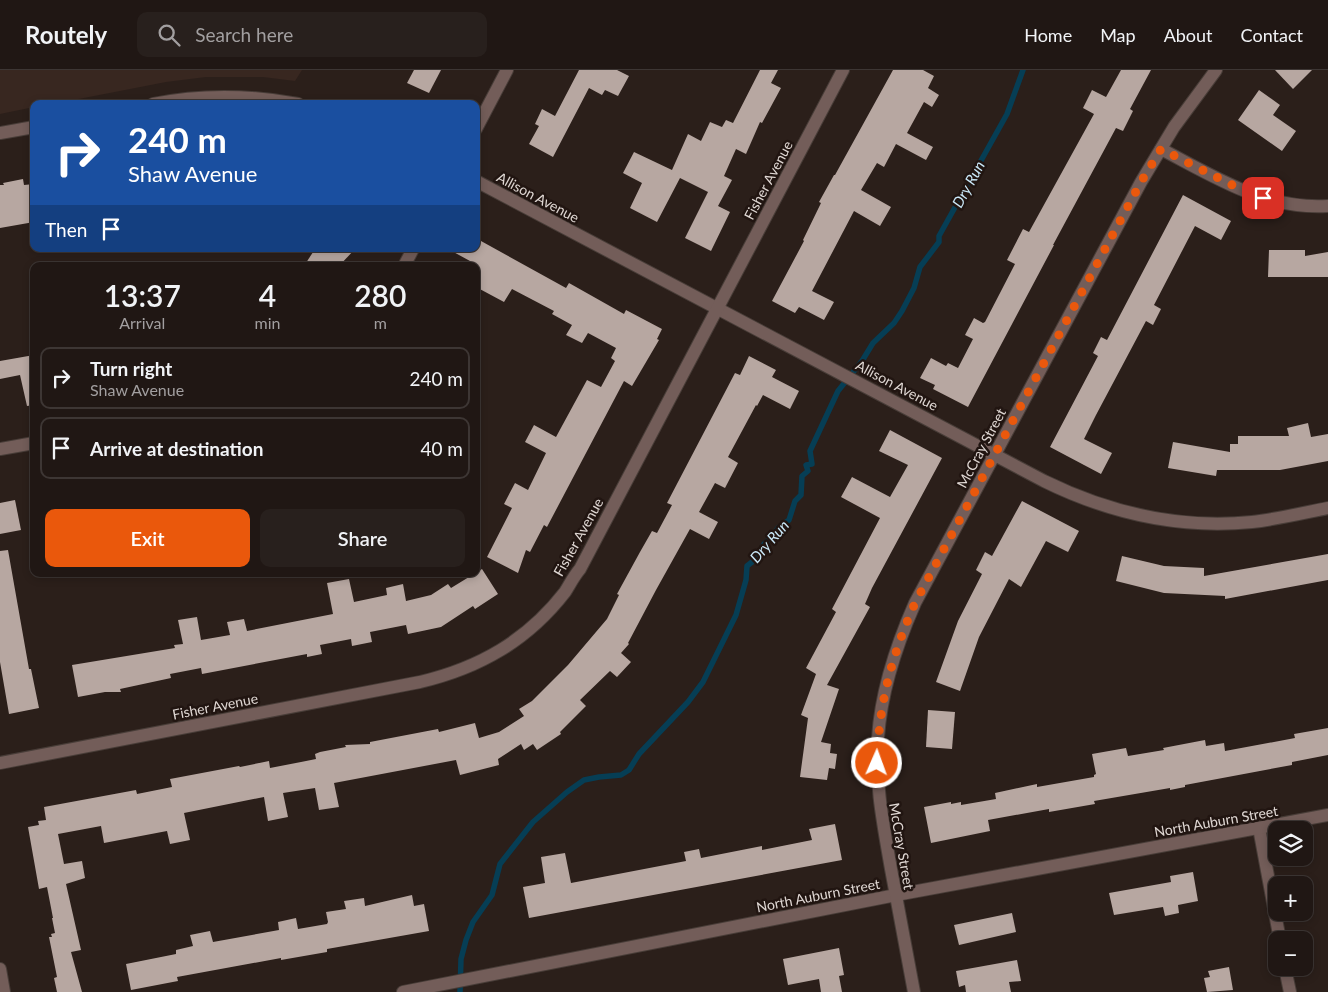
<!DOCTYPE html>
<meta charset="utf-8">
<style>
body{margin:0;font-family:Lato,sans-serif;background:#28201d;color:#f1f3f6;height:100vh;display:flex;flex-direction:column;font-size:19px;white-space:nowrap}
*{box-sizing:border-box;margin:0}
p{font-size:16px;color:#a29fa0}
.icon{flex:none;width:28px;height:28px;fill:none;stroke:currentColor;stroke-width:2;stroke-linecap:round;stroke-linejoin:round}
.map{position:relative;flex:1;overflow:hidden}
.drawer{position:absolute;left:30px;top:192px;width:450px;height:315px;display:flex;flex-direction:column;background:#201714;border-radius:10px;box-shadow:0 2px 8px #0003,0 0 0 1px #3d3634}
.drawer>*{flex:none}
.guide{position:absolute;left:30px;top:30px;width:450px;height:152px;border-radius:10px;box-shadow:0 2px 8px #0003,0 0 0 1px #3d3634;background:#1a4fa0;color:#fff;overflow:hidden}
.controls{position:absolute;left:1268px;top:751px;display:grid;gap:10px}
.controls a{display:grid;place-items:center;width:45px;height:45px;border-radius:10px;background:#201714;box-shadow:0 2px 8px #0003,0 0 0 1px #3d3634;font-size:25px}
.pin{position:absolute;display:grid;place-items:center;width:42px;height:42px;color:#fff;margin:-21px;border-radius:10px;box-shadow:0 2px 8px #0006}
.me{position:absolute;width:55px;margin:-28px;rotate:2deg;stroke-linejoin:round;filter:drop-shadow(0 0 4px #0008)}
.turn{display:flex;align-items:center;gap:18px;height:105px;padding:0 15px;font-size:22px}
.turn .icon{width:65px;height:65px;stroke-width:2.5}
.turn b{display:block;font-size:35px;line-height:42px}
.then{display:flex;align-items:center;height:48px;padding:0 15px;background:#0003;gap:10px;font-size:19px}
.eta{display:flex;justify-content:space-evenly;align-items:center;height:85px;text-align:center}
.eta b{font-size:30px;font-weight:600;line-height:35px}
.cta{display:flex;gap:10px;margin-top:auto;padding:10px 15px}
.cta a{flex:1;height:58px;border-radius:10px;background:#ea580c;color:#fff;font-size:20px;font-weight:600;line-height:58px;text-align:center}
.cta a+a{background:#28201d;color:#f1f3f6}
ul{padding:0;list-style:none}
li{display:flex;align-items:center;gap:15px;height:62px;margin:0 10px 8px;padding:0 5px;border:2px solid #3d3634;border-radius:10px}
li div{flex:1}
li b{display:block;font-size:19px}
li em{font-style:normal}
header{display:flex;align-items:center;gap:30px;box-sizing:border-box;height:70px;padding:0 25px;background:#201714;border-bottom:1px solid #3d3634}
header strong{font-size:24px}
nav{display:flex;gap:28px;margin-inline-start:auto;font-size:18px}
.search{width:350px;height:45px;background:#28201d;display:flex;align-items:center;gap:12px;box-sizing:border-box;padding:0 18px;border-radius:10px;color:#a29fa0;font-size:19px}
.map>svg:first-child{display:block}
.built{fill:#382720}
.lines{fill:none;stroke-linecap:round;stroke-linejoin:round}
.stream{stroke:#063e55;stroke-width:5.5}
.building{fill:#b7a7a1}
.street-casing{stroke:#483d38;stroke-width:14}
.street{stroke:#735d59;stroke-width:12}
.route{stroke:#ea580c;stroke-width:9;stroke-dasharray:0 16.2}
.labels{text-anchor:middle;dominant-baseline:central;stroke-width:5;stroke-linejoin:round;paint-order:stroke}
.street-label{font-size:14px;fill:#e0d8d4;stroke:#211511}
.water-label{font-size:15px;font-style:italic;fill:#cbe9f9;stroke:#211511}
</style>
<header>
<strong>Routely</strong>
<div class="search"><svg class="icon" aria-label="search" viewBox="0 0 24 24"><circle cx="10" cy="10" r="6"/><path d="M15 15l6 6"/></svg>Search here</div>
<nav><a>Home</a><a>Map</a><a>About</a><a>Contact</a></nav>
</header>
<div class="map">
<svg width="1328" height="922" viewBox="0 0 1328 922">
<rect width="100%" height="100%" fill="#2b1f1a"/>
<path class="built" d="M0 0H302L295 11 263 7H206L166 12 53 34H34V37L0 44Z"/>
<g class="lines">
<path class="stream" d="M460 922 461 889 466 870 473 852 492 825 500 794 533 752 567 722 584 710 599 707 621 705 629 700 639 684 688 632 703 612 736 545 746 510 747 496 757 488 764 474 772 467 778 458 789 450 795 431 801 425 802 406 808 401 806 395 812 394 810 381 838 321 862 291 873 273 894 253 902 241 914 218 920 197 939 172V166L1007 44 1023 0"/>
</g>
<g class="building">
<path d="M414 0H441L429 23 407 13Z"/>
<path d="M579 0H617L629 6 618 26 605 20 602 25 589 18 553 87 529 74 539 56 535 54 542 39 555 46Z"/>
<path d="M760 0H778L771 13 781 18 762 53 760 52 746 84 736 79 724 106 732 110 718 136 730 142 711 181 685 168 708 122 680 108 657 152 630 138 642 113 623 103 634 82 672 100 688 64 701 71 710 52 722 57 726 50 733 53Z"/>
<path d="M893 0H923L934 6 928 18 939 25 932 37 924 32 907 63 933 77 926 90 896 74 884 97 877 93 861 120 891 137 880 156 854 141 812 221 834 232 824 250 799 237 795 243 772 231 804 171 803 170 821 133 819 132 834 105H835Z"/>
<path d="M1121 0H1151L1130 39 1133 41 1123 61 1116 58 1053 175H1054L968 337 933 319 935 315 920 308 931 288 946 296 948 293 958 298 973 269 965 265 974 248 983 253 985 252 1015 194 1007 190 1023 159 1029 162 1094 44 1083 38 1092 20 1106 27Z"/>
<path d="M1275 0H1312L1293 19Z"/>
<path d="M1259 20 1280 35 1273 45 1296 61 1282 81 1238 50Z"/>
<path d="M23 109 24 115 34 114V152L0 158V115H4L3 113Z"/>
<path d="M1183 125 1231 151 1221 170 1195 156 1154 235 1161 239 1153 255 1146 251 1096 345 1084 369 1112 383 1101 404 1050 377 1098 286 1093 283 1101 267 1107 270Z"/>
<path d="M481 171 566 218 569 213 624 244 626 240 662 259 657 269 659 270 632 316 624 311 547 457 544 455 530 482 526 480 518 503 487 487 512 438 504 434 515 413 528 420 546 383 525 372 534 355 556 367 587 310 601 317 615 291 611 288 616 278 588 263 582 273 566 265 572 255 552 244 554 241 512 219 504 232 476 217V196H467L470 191 448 179H476Z"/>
<path d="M315 179H355L339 196H304Z"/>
<path d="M1269 180H1305V186L1328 182V207H1268Z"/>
<path d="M34 285V335L27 336 20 305 0 309V291Z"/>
<path d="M749 286 776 300 772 307 799 321 790 339 763 325 757 336 756 335 728 387 738 393 725 418 715 413 699 442 718 452 709 469 690 459 656 520 628 573 629 574 621 583 631 592 617 607 610 601 580 630 586 636 560 662 561 664 537 680 533 674 524 680 521 674 498 689 499 695 460 705 456 690 334 713 339 737 319 740 315 718 283 723 288 747 268 751 264 727 184 743 190 770 170 774 167 761 104 773 101 756 58 764 64 794 82 791 85 808 66 814 81 880 71 882 82 922H57L54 908 57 907 49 867H52L51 864 55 863 52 848H53L47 817 39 819 28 757 39 755 38 751 46 750 44 737 136 720 137 724 172 717 170 709 239 696 240 697 269 691 270 698 301 692 316 689 315 684 320 682 346 677 345 675 370 674V672L438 659 439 662 475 653 479 668 499 662 524 646 519 639 532 631 568 595 607 549 619 525 617 524 640 482 652 461 657 463 672 435 667 433 735 303 740 305Z"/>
<path d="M1308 353 1311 367 1328 364V391L1280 400H1217L1216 406 1168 398 1173 372 1230 382V374H1238V366H1289L1287 358Z"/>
<path d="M890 360 942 388 872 518 865 534 870 537 827 615 839 619 821 672 831 674 830 683 837 684 835 699 829 698 827 710 800 707 808 648 801 645 816 604 806 598 836 542 832 539 880 448 841 427 852 407 890 427 908 395 879 381Z"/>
<path d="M15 430 21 460 0 464V433Z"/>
<path d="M1022 431 1079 461 1068 482 1046 471 1021 517 1009 509 979 567 960 621 936 612 958 551 982 504 976 500 985 482 992 486Z"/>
<path d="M8 480 29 599H31L39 638 9 644 0 592V481Z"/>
<path d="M1328 484V510L1225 529V526L1164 523 1116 511 1122 486 1164 496 1204 498V506Z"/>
<path d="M482 499 498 524 475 539 473 536 441 557 408 564 406 555 370 562 372 572 352 576 351 569 320 575 322 584 307 587V584L202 604 201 598 170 604 171 608 120 619 121 622H105L78 627 72 595 175 578 174 575 183 574 178 550 197 547 201 570 230 565 227 552 244 549 247 561 333 544 327 513 349 509 354 532 387 525 386 518 403 514 406 531 431 525 448 514 451 518Z"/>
<path d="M928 640 955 642 952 679 926 677Z"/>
<path d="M1328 658V685L1292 692V695L1185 715V717L1170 720V718L1094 731 1095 734 1049 742V739L988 750 990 761 931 773 924 737 951 732V734L961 732V735L996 729 995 723 1037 714V717L1094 707V705L1096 704 1092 684 1126 678 1128 686 1164 680 1163 678 1205 670 1206 676 1224 673 1225 681 1295 668 1294 664Z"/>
<path d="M835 754 842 790 529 848 523 817 545 813 541 787 565 783 571 813 686 791 684 782 699 779 701 788 762 776V780L812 770 809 759Z"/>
<path d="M1193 802 1198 831 1178 835 1179 843 1165 846 1163 837 1114 845 1109 823 1171 812 1170 806Z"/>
<path d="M412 825 414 836 424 834 429 861 327 879V882L281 890V888L177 907 178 911 131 920 126 894 176 884V880L193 876 190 865 210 861 213 872 279 860 278 852 296 848 298 859 327 854 328 852 326 842 346 839 344 831 364 828 365 836Z"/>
<path d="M1012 843 1016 862 959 875 954 855Z"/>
<path d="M839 878 844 905 839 906 842 922H821L819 909 788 915 783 889Z"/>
<path d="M1017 890 1021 911 1009 912 1011 922H966L965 915 959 917 956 901Z"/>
<path d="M1229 897 1233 920 1207 922 1204 908 1210 907 1208 901Z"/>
</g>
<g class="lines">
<g class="street-casing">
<g id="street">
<path d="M153 34C202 24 250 25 298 34"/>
<path d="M476 59 507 0"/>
<path d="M0 63 34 57"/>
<path d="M1161 79C1215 107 1265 140 1328 136"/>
<path d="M476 111 1044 411C1109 443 1180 459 1252 452 1278 449 1303 443 1328 438"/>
<path d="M404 196 413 179"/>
<path d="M0 379 34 373"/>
<path d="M0 693 420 612C479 598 527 571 565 522 570 514 574 506 580 499L843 0"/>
<path d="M1259 758 1280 870"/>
<path d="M1285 898 1290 922"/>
<path d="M0 899 4 922"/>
<path d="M403 922 896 825 1328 745"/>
<path d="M914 922C906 881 899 840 891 799 883 753 875 715 878 668 881 621 896 576 915 533L1141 112 1174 57 1216 0"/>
</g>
</g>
<use href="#street" class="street"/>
</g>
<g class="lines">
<path class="route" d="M877 693C879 633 891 588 915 533L1141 112 1161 79 1246 122 1263 128"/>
</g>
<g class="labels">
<g class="street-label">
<text transform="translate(768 110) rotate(-62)">Fisher Avenue</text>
<text transform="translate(538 127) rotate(28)">Allison Avenue</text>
<text transform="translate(897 315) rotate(28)">Allison Avenue</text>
<text transform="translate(981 378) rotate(-62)">McCray Street</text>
<text transform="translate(578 467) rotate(-61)">Fisher Avenue</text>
<text transform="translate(215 636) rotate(-11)">Fisher Avenue</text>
<text transform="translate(1216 751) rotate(-10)">North Auburn Street</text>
<text transform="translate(902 776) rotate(80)">McCray Street</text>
<text transform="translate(818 825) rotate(-11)">North Auburn Street</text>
</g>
<g class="water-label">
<text transform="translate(968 114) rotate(-61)">Dry Run</text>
<text transform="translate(769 471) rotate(-49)">Dry Run</text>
</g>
</g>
</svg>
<div class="controls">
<a><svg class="icon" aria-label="layers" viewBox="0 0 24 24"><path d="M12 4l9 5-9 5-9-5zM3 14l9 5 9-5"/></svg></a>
<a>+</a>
<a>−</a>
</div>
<div class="pin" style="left:1263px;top:128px;background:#d93025"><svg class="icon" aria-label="arrive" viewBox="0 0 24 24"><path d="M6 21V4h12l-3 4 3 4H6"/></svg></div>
<svg class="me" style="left:877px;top:693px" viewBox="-20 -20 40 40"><circle r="17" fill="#ea580c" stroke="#fff" stroke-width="3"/><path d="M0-11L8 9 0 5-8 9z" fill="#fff"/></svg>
<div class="guide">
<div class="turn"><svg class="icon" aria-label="right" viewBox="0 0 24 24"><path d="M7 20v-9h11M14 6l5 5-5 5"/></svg><div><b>240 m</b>Shaw Avenue</div></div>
<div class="then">Then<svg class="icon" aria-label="arrive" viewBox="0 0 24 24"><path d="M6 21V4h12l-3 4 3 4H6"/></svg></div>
</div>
<section class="drawer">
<div class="eta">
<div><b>13:37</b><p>Arrival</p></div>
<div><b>4</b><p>min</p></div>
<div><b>280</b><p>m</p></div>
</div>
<ul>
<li><svg class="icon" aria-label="right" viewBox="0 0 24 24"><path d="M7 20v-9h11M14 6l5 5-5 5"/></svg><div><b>Turn right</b><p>Shaw Avenue</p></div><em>240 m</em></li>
<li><svg class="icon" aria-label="arrive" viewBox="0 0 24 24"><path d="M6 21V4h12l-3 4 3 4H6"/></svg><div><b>Arrive at destination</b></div><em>40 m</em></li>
</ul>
<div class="cta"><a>Exit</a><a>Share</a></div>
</section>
</div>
